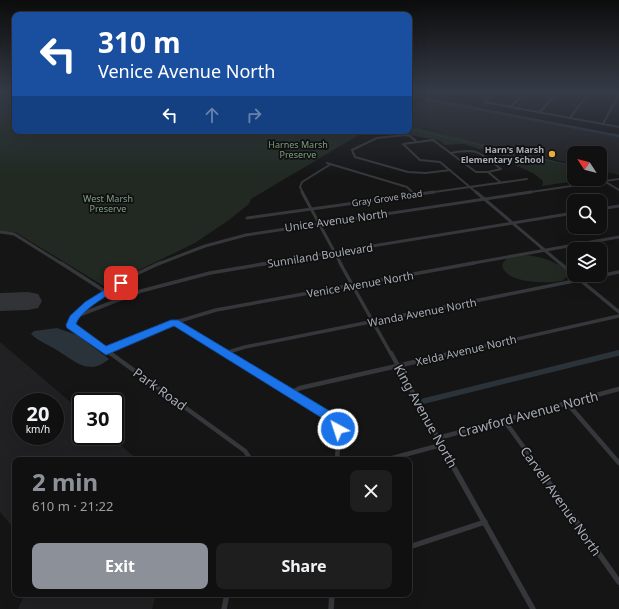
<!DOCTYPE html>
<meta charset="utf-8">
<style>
body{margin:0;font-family:"Noto Sans",sans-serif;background:#1e1e1e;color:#f1f3f6;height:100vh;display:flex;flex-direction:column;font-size:15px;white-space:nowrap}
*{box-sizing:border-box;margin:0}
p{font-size:13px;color:#9c9d9f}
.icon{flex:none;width:22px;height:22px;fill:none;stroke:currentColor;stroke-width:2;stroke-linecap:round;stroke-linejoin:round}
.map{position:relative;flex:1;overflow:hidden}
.drawer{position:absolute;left:12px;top:457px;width:400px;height:140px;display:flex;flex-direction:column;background:#101010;border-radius:8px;box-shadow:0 4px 16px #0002,0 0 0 1px #303030}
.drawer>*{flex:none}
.hud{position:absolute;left:12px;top:12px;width:400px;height:122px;border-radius:8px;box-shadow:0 4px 16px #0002,0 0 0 1px #303030;background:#1a4fa0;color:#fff;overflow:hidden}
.needle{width:26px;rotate:306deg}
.buttons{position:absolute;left:567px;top:146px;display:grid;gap:8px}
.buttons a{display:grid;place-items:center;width:40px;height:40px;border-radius:8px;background:#101010;box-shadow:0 4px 16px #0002,0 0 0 1px #303030;font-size:20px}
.speed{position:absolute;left:12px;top:393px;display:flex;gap:8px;font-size:20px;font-weight:700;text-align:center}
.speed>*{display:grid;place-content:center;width:52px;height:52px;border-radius:50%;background:#101010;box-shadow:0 4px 16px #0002,0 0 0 1px #303030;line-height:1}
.speed small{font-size:10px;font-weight:400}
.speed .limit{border:2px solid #111;border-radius:6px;background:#fff;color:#111}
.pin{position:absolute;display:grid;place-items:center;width:34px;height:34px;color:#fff;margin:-17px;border-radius:8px;box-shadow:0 2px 6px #0006}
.me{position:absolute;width:44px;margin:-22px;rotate:320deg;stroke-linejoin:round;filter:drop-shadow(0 0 3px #0008)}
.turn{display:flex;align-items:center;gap:14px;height:84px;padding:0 20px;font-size:18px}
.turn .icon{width:52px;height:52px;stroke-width:2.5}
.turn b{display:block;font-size:28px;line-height:34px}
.lanes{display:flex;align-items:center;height:38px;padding:0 20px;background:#0003;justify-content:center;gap:20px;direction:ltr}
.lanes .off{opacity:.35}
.round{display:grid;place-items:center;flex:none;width:42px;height:42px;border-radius:8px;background:#1e1e1e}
.head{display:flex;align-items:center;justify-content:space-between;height:68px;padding:0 20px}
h1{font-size:24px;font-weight:700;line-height:30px;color:#8c9099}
.button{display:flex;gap:8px;margin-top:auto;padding:8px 20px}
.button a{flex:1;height:46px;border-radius:8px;background:#8c9099;color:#fff;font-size:16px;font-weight:700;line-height:46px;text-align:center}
.button a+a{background:#1e1e1e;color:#f1f3f6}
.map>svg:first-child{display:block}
.built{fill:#212123;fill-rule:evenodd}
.green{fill:#212922}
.water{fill:#2b333a}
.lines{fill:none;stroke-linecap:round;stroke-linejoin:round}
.stream{stroke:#2b333a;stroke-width:1}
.canal-far3{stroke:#2b333a;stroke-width:2.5}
.canal-far2{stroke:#2b333a;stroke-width:3}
.canal-far1{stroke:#2b333a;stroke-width:4.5}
.canal{stroke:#2b333a;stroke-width:5.5}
.runway{fill:#323336;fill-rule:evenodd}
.minor-far4{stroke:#36373b;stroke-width:2}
.minor-far3{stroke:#36373b;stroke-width:3}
.minor-far2{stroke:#36373b;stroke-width:3.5}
.minor-far1{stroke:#36373b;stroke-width:4.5}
.minor{stroke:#36373b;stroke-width:5.5}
.route{fill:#1a73e8;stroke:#114b97}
.poi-dot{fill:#e9ae3a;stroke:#101011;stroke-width:1.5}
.labels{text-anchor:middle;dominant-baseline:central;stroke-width:3.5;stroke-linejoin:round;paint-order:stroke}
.far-park-label{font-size:9px;fill:#7fa081;stroke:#101011}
.far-poi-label{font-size:9px;font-weight:bold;fill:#a7acb6;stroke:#101011;text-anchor:end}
.far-street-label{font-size:9px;fill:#a7acb6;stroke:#101011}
.street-label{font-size:11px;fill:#a7acb6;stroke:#101011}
.near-street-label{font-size:13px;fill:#a7acb6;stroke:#101011}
</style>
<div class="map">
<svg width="619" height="609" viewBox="0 0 619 609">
<rect width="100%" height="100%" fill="#151516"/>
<g class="built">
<path d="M426 99 619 137V175L600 170V153H574V164L444 135 441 132 409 125V110Z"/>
<path d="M0 342 81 411V436H110L138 460H15V530L0 512ZM21 402H55V436H21Z"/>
<path d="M25 594H156L152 609H18Z"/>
</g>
<g class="green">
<path d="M0 91H15V131H379L362 133 251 199 249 204 229 220 195 243 135 272 125 283 108 290 107 288 15 232 0 233Z"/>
<path d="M409 91H438L425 98 421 97 409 105Z"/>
<path d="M409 125 574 166V179H589L542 186 543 181 533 173 517 166 493 150 479 149 464 144 444 145 441 141C426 137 411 137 396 131H409Z"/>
<path d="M524 255C540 256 555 261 569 271V274L562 281C548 283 529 283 515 278 506 275 496 265 508 258 512 256 519 256 524 255Z"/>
</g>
<path class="water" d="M57 328 77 335 109 359C88 377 74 360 55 349 47 344 38 341 31 334L34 331Z"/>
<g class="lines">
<g class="stream">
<path d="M427 99 440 91"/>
<path d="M0 101 15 99"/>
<path d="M409 109 420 102"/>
<path d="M409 129 574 166"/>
<path d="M600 172 608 174"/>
</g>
<path class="canal-far3" d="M427 99 619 136"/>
<path class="canal-far2" d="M615 135 619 136"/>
<path class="canal-far1" d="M614 354 619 353"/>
<path class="canal" d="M424 401 618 353"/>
<path class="runway" d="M28 292 38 294 42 301 38 308 28 310 0 311V293Z"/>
<g class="minor-far4">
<path d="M496 91 484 102 619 127"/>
<path d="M607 91 619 93"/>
<path d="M510 107 527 91"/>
<path d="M539 113 559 91"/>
<path d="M570 118 590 91"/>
<path d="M603 124 619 94"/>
<path d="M416 141 410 136 406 135 377 138 352 150 355 157 408 172 426 173 450 170"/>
<path d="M451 153C480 148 478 152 501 169L488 172"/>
<path d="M327 163 407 187 413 193"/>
<path d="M604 181 619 190"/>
<path d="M303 193 300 187 302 182 331 164"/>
<path d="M427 193 527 179"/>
<path d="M477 193 440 162 420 160 403 144 433 140 476 172H488L500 182"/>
<path d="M524 193 619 179"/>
</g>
<g class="minor-far3">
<path d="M302 192 341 264"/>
<path d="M412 192 414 194"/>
<path d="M476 192 561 264"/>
<path d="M600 209 619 206"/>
<path d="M247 218 434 192"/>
<path d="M0 232 14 234 62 264"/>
<path d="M158 264 205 246 246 235 531 192"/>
<path d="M262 264 574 213"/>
<path d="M468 264 619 237"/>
</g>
<g class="minor-far2">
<path d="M61 263 106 292"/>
<path d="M340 263 391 354"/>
<path d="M560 263 574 275"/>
<path d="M574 275 619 312"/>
<path d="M77 316 141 291 210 273 269 263"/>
<path d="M175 322 228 354"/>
<path d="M106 351 163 326 216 310 474 263"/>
<path d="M225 353 245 347 619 272"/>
<path d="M111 354 71 325C84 296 132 276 160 263"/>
<path d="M450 354 619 316"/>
</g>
<g class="minor-far1">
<path d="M110 353 245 451 251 460"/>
<path d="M226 353 334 419 339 433 337 460"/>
<path d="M391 353 454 467"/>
<path d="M290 393 300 388 454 353"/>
<path d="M567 403 619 463"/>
<path d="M504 420 538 467"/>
<path d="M438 438 619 389"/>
<path d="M385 460 441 445"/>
</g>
<g class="minor">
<path d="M453 466 533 609"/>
<path d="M537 466 619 582"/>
<path d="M409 547 485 522"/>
<path d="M224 609 227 594"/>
<path d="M331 609 332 594"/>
</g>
</g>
<linearGradient id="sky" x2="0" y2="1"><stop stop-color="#0c0c0c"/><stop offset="0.52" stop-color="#353b47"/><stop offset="1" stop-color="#353b47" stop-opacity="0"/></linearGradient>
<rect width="619" height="176" fill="url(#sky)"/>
<path class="route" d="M121 280 124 281 125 283 124 285C111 294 81 309 76 324L106 346 171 320H178L338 416C342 421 346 426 343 433L338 434 334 433 330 423 174 326 106 355 67 328 66 325 70 316 85 302Z"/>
<circle class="poi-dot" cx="552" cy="154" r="4"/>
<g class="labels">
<g class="far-park-label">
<text x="298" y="144">Harnes Marsh<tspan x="298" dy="10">Preserve</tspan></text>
<text x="108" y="198">West Marsh<tspan x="108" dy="10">Preserve</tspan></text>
</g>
<g class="far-poi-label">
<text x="544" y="149">Harn's Marsh<tspan x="544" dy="10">Elementary School</tspan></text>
</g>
<g class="far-street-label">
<text transform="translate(387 198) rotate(-8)">Gray Grove Road</text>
</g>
<g class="street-label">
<text transform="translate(336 220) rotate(-8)">Unice Avenue North</text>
<text transform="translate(320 255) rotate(-9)">Sunniland Boulevard</text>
<text transform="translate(360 284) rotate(-10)">Venice Avenue North</text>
<text transform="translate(422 312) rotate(-11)">Wanda Avenue North</text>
<text transform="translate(466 350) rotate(-13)">Xelda Avenue North</text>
</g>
<g class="near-street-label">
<text transform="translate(160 389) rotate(36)">Park Road</text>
<text transform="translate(528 414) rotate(-15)">Crawford Avenue North</text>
<text transform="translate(426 416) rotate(61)">King Avenue North</text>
<text transform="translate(561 501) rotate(55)">Carvell Avenue North</text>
</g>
</g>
</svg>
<div class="buttons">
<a><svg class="needle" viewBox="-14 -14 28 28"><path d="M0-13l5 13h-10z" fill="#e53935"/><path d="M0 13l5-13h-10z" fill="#9c9d9f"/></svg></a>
<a><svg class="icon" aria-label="search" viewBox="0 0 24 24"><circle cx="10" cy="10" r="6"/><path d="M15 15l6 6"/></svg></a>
<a><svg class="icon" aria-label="layers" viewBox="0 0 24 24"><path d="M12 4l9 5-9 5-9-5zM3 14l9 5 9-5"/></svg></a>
</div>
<div class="speed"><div>20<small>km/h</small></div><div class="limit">30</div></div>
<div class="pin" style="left:121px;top:283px;background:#d93025"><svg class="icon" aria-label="arrive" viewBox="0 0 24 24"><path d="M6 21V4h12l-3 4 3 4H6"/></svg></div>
<svg class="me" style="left:338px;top:429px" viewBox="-20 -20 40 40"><circle r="17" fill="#1a73e8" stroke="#fff" stroke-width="3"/><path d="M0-11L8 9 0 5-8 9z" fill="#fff"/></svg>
<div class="hud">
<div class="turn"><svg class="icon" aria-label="left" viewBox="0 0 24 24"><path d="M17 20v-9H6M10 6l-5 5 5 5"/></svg><div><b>310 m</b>Venice Avenue North</div></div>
<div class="lanes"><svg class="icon" aria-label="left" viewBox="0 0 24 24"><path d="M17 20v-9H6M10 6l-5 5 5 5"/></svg><svg class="icon off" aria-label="ahead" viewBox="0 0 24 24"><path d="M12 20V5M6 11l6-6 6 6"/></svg><svg class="icon off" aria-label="right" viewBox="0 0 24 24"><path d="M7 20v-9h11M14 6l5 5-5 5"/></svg></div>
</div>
<section class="drawer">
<div class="head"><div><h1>2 min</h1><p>610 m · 21:22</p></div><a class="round"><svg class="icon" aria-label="close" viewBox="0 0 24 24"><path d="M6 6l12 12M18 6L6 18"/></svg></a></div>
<div class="button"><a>Exit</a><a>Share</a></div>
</section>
</div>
